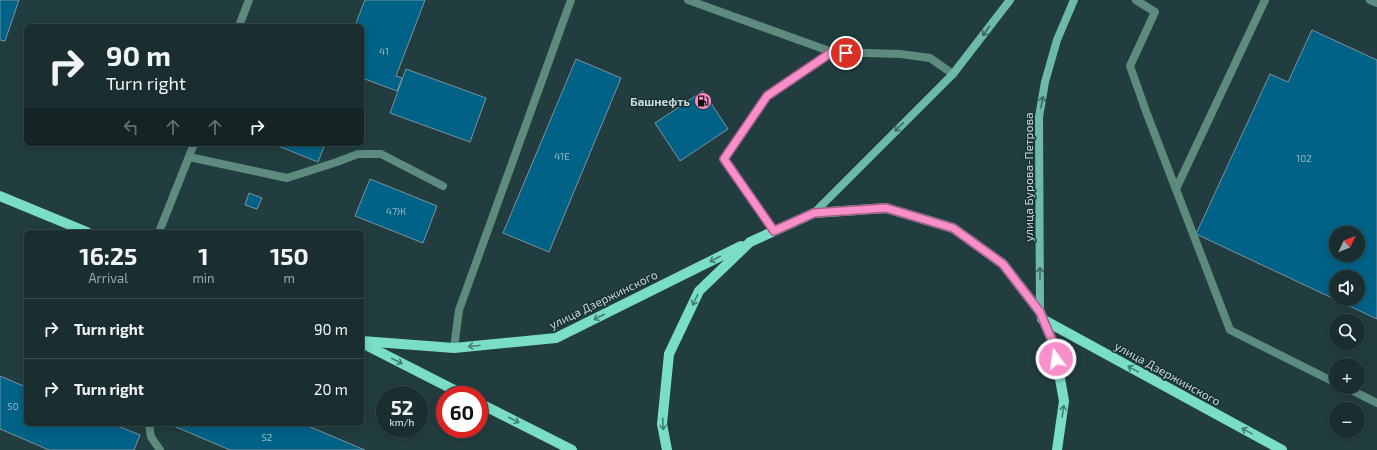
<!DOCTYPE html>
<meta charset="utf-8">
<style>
body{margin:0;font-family:"Exo 2",sans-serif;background:#273a3b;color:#f1f3f6;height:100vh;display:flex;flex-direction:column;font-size:15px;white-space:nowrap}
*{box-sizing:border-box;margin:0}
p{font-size:13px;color:#9fa8aa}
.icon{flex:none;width:22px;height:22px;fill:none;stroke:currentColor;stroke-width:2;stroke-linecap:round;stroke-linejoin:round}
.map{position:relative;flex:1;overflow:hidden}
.side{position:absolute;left:24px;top:230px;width:340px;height:196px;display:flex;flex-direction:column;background:#1a2e2f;border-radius:6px;box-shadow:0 2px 10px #0003,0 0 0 1px #384a4b}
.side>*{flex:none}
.guide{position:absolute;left:24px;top:24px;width:340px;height:122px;border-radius:6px;box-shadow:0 2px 10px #0003,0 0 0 1px #384a4b;background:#1a2e2f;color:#f1f3f6;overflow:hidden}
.needle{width:26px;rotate:47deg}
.controls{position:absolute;left:1329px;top:226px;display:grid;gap:8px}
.controls a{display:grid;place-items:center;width:36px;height:36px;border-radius:50%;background:#1a2e2f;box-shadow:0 2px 10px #0003,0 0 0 1px #384a4b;font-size:20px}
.speed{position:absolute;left:376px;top:386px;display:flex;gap:8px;font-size:20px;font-weight:700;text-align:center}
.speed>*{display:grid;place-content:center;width:52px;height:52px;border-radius:50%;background:#1a2e2f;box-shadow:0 2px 10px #0003,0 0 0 1px #384a4b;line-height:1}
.speed small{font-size:10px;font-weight:400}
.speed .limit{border:6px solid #d22;background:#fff;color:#111}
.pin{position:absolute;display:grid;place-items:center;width:34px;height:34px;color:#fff;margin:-17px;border:2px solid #fff;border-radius:50%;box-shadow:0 1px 4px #0007}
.me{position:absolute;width:44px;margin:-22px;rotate:346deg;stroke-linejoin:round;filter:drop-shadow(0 0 3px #0008)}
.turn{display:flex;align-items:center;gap:14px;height:84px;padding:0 16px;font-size:18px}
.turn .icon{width:52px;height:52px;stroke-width:2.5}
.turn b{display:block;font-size:28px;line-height:34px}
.lanes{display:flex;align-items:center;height:38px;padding:0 16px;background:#0003;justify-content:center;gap:20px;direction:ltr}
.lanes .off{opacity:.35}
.eta{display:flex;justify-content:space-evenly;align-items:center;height:68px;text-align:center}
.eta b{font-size:24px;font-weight:700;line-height:28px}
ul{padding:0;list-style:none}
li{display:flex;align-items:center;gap:12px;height:60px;padding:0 16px;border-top:1px solid #384a4b}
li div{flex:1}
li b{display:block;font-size:15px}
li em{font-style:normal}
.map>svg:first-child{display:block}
.building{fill:#006287;stroke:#7c93a0;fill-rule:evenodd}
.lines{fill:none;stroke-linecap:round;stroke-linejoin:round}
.service{stroke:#5d8b7e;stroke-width:8}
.secondary{stroke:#6dbaa6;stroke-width:8}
.primary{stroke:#79dec5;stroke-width:10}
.oneway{stroke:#3a6862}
.oneway2{stroke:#447f76}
.route-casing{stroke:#a25d83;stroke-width:10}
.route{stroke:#f98fca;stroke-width:7}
.labels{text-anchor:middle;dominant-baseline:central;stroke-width:3;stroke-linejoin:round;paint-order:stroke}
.number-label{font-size:10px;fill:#96bac4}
.poi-label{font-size:12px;font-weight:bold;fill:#c8d7d8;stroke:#183235;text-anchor:end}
.street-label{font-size:12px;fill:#c8d7d8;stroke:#183235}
</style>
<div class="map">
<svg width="1377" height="450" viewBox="0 0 1377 450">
<rect width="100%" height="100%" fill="#223d3f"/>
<g class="building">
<path d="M0 0H19L5 41 0 40Z"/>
<path d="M365 0H425L396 76 402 78 397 91 362 78V26L356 23Z"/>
<path d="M1312 30 1377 60V319L1196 234 1270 74 1288 82ZM1336 233H1358V255H1336ZM1336 277H1358V299H1336Z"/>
<path d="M576 59 621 78 549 252 503 233Z"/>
<path d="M406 69 486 98 470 142 390 113Z"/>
<path d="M703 91 728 129 680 161 655 123Z"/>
<path d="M273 144H325L318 162Z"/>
<path d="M370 179 437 206 423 243 355 216Z"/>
<path d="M249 193 262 198 257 209 245 205Z"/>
<path d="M0 376 26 387V424H113L140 435 134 450H49L0 429Z"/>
<path d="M169 424H303L365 450H230Z"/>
</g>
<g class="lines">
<g class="service">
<path d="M688 0 832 52 900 54 930 58 953 74"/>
<path d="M1136 0 1155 12 1130 66 1147 114 1230 330 1336 383"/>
<path d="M1370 0 1377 3"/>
<path d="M239 26 249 0"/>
<path d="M189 157 287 178 337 162 358 154H381L443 186"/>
<path d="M1176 189 1265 0"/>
<path d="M774 231 724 159 767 96 832 52"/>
<path d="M159 232 194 144"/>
<path d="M454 348 459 310 571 0"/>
<path d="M1345 387 1377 403"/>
<path d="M149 424 151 437 160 450"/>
</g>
<g class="secondary">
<path d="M814 213 953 74 1010 0"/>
<path d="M1040 312 1039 117 1045 82 1057 40 1074 0"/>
</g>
<g class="primary">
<path d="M0 196 87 232"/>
<path d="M1042 319 1282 450"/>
<path d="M362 341 454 348 556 338 741 246"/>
<path d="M362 343 464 395"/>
<path d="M479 403 572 450"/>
<path d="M667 450 662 424 669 354 699 291 750 242 814 213 886 208 953 228 1003 264 1040 312 1054 345 1064 401 1057 450"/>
</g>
</g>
<defs><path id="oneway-shaft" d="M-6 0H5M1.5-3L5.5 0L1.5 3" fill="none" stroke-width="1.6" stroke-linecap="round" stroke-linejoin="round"/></defs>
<g class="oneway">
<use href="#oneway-shaft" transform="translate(986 31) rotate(127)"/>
<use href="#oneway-shaft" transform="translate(1042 102) rotate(-79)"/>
<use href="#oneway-shaft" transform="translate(899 127) rotate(135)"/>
<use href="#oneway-shaft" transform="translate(1040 273) rotate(-90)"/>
</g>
<g class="oneway2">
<use href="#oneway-shaft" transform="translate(715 259) rotate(153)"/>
<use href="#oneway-shaft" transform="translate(695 300) rotate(116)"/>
<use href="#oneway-shaft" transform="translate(599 317) rotate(153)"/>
<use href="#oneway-shaft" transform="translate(474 346) rotate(175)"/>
<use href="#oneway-shaft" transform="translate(397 361) rotate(27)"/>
<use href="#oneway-shaft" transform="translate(1133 369) rotate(-151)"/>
<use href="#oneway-shaft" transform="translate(1063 411) rotate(-82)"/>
<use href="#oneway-shaft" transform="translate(514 420) rotate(27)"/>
<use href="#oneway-shaft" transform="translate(663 424) rotate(88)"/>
<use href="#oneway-shaft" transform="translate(1247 431) rotate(-151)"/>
</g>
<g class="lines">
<g class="route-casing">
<path id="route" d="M846 53 832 52 767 96 724 159 774 231 814 213 886 208 953 228 1003 264 1040 312 1054 345 1056 359"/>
</g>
<use href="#route" class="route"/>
</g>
<defs>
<g id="fuel-disc" transform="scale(0.9)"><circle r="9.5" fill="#f98fca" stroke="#183235"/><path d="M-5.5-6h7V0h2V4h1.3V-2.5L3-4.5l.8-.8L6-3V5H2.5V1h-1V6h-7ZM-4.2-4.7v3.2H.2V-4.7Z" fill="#111"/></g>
</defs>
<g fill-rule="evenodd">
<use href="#fuel-disc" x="703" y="101"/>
</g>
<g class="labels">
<g class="number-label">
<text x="384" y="51">41</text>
<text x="562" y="156">41Е</text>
<text x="1304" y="158">102</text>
<text x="396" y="211">47Ж</text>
<text x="13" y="406">50</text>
<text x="267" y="437">52</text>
</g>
<g class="poi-label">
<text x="690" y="101">Башнефть</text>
</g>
<g class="street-label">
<text transform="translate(1028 177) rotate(-90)">улица Бурова-Петрова</text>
<text transform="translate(603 299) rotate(-26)">улица Дзержинского</text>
<text transform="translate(1168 373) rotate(29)">улица Дзержинского</text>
</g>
</g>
</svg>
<div class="controls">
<a><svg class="needle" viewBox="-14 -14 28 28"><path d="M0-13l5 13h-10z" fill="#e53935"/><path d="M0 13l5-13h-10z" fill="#9fa8aa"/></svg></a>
<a><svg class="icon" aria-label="sound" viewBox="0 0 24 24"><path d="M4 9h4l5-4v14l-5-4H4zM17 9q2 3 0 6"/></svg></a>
<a><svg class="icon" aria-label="search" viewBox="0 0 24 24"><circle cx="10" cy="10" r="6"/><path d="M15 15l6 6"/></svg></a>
<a>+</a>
<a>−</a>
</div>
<div class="speed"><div>52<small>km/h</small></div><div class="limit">60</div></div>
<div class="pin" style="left:846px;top:53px;background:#d93025"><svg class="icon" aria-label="arrive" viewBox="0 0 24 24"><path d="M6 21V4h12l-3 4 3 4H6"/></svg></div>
<svg class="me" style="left:1056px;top:359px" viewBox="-20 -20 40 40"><circle r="17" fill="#f98fca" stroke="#fff" stroke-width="3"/><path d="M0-11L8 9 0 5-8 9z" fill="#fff"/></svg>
<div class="guide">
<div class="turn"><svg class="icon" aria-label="right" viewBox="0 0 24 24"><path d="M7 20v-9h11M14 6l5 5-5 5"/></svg><div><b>90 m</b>Turn right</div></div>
<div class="lanes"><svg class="icon off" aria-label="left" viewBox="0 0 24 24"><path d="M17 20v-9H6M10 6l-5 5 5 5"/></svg><svg class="icon off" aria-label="ahead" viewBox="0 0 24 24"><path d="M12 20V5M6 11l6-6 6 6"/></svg><svg class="icon off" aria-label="ahead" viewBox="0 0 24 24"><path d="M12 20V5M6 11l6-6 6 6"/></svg><svg class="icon" aria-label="right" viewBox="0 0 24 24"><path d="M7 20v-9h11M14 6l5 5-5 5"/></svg></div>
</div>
<section class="side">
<div class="eta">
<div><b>16:25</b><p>Arrival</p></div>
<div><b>1</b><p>min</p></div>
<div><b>150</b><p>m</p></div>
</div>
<ul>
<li><svg class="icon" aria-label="right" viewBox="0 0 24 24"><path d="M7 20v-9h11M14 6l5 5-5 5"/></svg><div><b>Turn right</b></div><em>90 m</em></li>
<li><svg class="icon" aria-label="right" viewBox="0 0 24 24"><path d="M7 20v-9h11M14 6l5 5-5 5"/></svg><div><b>Turn right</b></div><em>20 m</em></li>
</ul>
</section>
</div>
